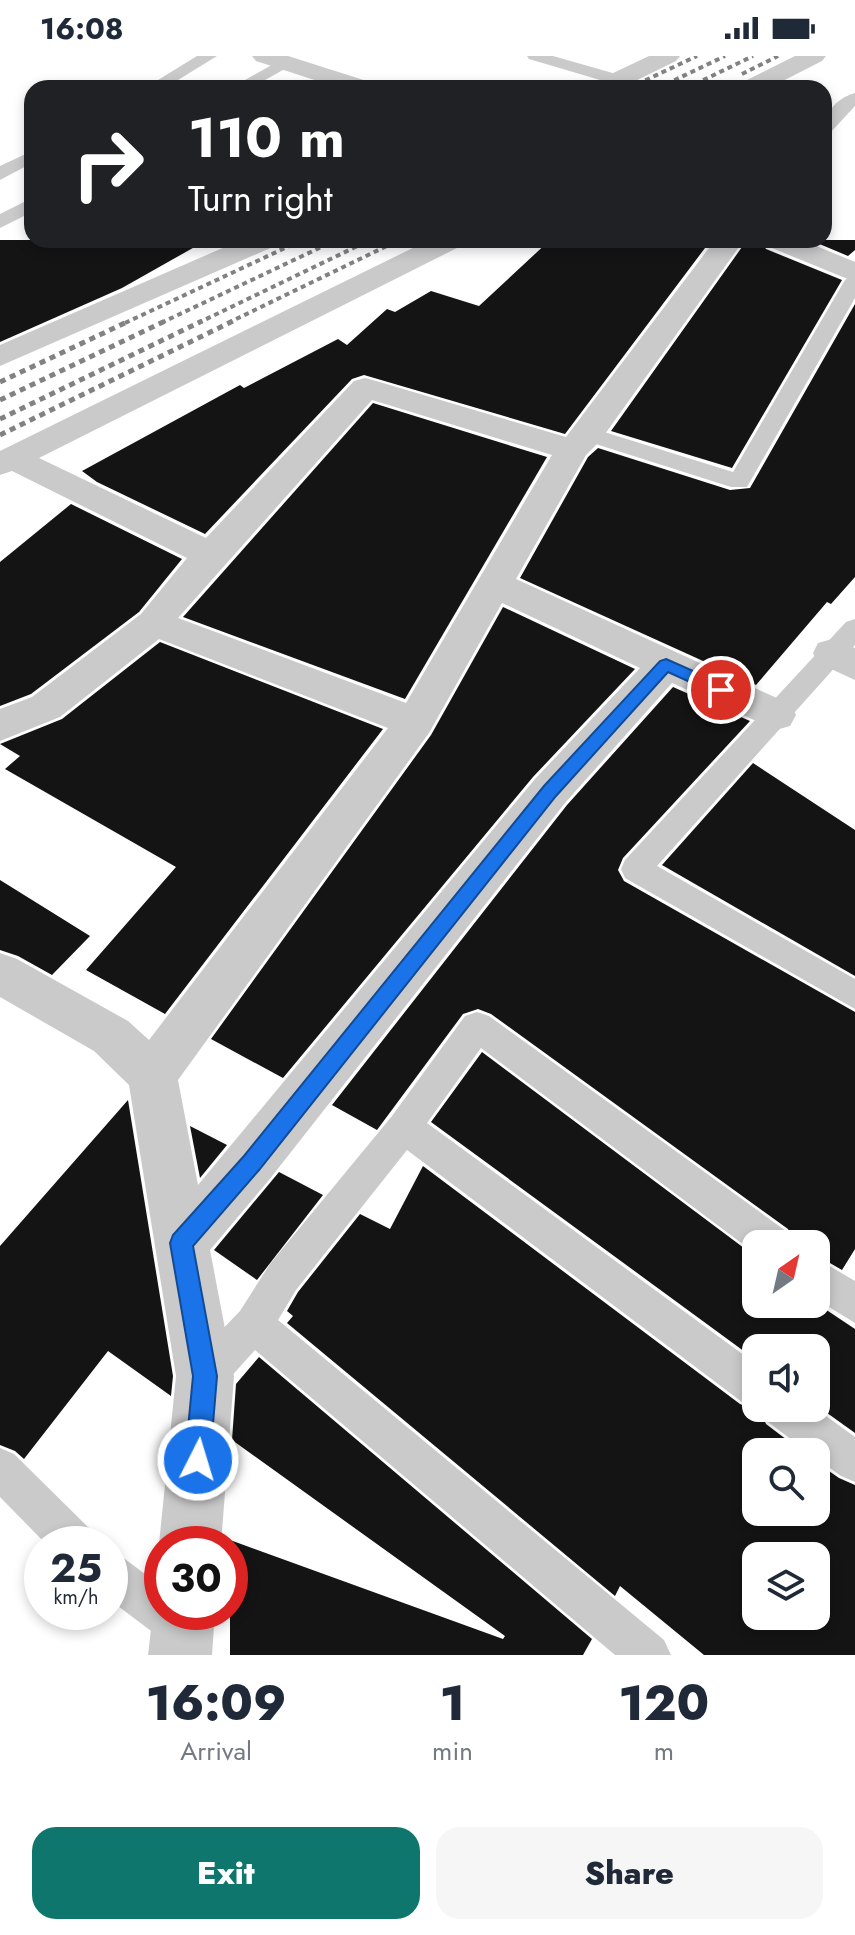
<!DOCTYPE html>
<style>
body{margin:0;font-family:Jost,sans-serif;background:#f6f6f7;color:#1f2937;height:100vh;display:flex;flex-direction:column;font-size:30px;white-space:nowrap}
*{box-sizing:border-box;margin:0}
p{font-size:26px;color:#747a83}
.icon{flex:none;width:44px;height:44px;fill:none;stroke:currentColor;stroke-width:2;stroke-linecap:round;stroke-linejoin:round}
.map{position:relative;height:1599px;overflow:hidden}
.details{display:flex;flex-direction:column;background:#fff;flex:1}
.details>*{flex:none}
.guide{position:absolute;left:24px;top:24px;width:808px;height:168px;border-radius:24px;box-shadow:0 4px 12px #0003;background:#202124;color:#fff;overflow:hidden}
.needle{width:52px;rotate:34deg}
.fabs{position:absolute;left:742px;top:1174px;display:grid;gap:16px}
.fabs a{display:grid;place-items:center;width:88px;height:88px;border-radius:16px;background:#fff;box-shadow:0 4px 12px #0003;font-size:40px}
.speed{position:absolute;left:24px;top:1470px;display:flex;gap:16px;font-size:40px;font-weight:700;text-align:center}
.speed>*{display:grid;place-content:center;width:104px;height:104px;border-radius:50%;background:#fff;box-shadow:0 4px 12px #0003;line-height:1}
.speed small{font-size:20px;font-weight:400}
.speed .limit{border:12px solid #d22;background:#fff;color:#111}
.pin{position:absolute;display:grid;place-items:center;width:68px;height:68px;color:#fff;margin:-34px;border:4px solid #fff;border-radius:50%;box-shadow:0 2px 8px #0007}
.me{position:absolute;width:88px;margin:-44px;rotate:5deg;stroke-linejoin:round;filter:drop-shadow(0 0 6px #0008)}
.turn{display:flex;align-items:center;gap:28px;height:168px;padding:0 32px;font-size:36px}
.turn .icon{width:104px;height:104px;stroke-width:2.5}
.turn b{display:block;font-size:56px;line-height:68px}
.eta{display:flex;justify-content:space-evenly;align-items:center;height:136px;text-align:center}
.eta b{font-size:48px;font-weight:800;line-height:56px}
.cta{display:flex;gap:16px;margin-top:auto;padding:16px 32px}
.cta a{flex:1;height:92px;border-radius:24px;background:#0f766e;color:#fff;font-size:32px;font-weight:800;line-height:92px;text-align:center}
.cta a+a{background:#f6f6f7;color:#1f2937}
.status{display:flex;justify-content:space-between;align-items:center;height:56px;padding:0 40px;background:#fff;direction:ltr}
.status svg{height:22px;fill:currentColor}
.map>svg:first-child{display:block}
.building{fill:#141414;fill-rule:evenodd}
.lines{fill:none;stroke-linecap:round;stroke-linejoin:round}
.service{fill:#cacaca;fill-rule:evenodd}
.minor{fill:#cacaca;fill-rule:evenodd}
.rail-far1{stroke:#828282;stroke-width:4;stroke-dasharray:5 4;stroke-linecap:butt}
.rail{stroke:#828282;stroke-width:5;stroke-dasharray:6 5;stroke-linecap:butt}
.route{fill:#1a73e8;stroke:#114b97;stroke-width:2}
</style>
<div class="status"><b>16:08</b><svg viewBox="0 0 49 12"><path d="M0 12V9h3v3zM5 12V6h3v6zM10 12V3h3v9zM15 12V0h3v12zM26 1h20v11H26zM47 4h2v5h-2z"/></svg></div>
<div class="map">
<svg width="855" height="1599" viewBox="0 0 855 1599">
<rect width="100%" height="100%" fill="#fff"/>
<g class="building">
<path d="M0 184H207L122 232 0 286Z"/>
<path d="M550 184H711L565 378 364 319 352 323 205 478 97 426 82 415 240 329 244 332 338 283 347 289 387 253 395 256 431 235 479 250Z"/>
<path d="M747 184H760L766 193 842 224 732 412 611 375Z"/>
<path d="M810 184H855V194L848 200Z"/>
<path d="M855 248V521L831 548 827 546 756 629 520 522 588 401 598 392 730 434 750 432Z"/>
<path d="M373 347 547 401 405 643 183 561Z"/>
<path d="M71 448 182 503 139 556 31 638 0 650V506Z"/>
<path d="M503 551 635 613 533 721 283 1022 211 983 431 679Z"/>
<path d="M160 586 383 673 165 958 86 914 176 811 5 713 20 700 0 688 62 663Z"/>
<path d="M673 631 750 665 623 802 618 814 624 825 855 956V1193L842 1214 816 1199V1188H794L788 1173 491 958 478 953 463 958 377 1074 332 1049 567 749Z"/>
<path d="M753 707 855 774V920L662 809Z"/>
<path d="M0 824 90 880 52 919 18 900 0 894Z"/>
<path d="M482 996 756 1201V1248L816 1247 855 1273V1377L816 1349V1292H756V1304L431 1066Z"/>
<path d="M128 1044 173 1320 171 1340 108 1295 24 1403 15 1395 0 1389V1190Z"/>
<path d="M190 1070 227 1089 200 1122Z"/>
<path d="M423 1110 740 1348 755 1355 759 1352 766 1368 803 1396H756V1456H816V1406L839 1422 855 1429V1599H704L620 1530 615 1540 287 1267 293 1260 287 1255 298 1236 360 1158 390 1173ZM756 1500H816V1560H756Z"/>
<path d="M279 1116 323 1139 257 1224 214 1194Z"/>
<path d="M259 1301 592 1583 583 1599H230V1484L503 1583 505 1580 232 1384 236 1328Z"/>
</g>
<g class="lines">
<g class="service">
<path d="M197 0H217L165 32H145Z"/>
<path d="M527 0H553L623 20 625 24 617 29 529 3Z"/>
<path d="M284 2 292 7 290 10 251 32H231Z"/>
<path d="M855 37V50L830 77 824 78C824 58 834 43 855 37Z"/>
<path d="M32 95V107L0 124V110Z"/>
<path d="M32 142V156L0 172V158Z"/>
<path d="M855 218V242L747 431H731L580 383 577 378 580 373 588 371 733 416 845 224Z"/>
<path d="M855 563V589L657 810 855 923V953L625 822 621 813 625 804 846 566Z"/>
<path d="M477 956 489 960 786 1175 791 1188H756V1198L481 992 427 1067 756 1308V1352L742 1346 407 1094 296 1234 278 1264 664 1584 671 1599H615L255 1294 219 1334 205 1339 191 1334 186 1320 191 1306 240 1255 270 1208 392 1060 465 960Z"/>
<path d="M816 1202 855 1225V1267L816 1243Z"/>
<path d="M762 1352H815L855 1381V1426L841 1420 816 1402V1396H808L768 1366Z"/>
<path d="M0 1392 14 1398 90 1473 96 1488H46L0 1441Z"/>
<path d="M110 1497 125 1503 162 1531V1556L197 1557 204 1572 197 1587 182 1594 167 1587 110 1544Z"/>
</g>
<g class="minor">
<path d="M252 0H288L373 27 376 32H339L256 5Z"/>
<path d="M649 0H680L676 5 621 32H589L592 27Z"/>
<path d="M795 0H826L822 5 769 32H738L741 27Z"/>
<path d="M241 184H279L275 190 0 310V289Z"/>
<path d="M429 184H465L461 190 39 402 206 482 354 325 365 322 376 325 566 381 715 184H744L600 385 586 399 516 523 790 648 796 659 790 670 776 674 672 627 565 747 269 1124 210 1194 234 1320 221 1488H162V1494L159 1488 176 1320 129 1029 94 995 0 941V897L17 903 128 965 149 984 388 672 159 583 60 661 0 685V653L32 641 141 558 187 502 12 415 0 419V395ZM372 344 552 399 406 647 178 562ZM502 547 640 612 535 723 198 1129 178 1024 429 677Z"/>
<path d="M763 184H802L855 206V226L767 190Z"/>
<path d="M832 583 855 592V624L818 607 813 597 818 587Z"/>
<path d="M162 1534V1556H215L212 1599H148L153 1556Z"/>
</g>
<g class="rail-far1">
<path d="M742 18 778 0"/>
<path d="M629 32 697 0"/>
<path d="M658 32 725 0"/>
<path d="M687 32 753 0"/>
<path d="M125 267 302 184"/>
<path d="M161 267 336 184"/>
<path d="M198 267 370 184"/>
<path d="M228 267 399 184"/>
</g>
<g class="rail">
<path d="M0 326 129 265"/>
<path d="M0 344 165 265"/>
<path d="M0 363 202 265"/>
<path d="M0 379 233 265"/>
</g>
</g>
<path class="route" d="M666 603 727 630 729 634 721 640 668 616 556 740 259 1114 193 1190 217 1320 210 1404 206 1413 198 1416 189 1413 185 1404 193 1320 170 1187 173 1179 244 1100 544 730 660 605Z"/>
</svg>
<div class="fabs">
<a><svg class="needle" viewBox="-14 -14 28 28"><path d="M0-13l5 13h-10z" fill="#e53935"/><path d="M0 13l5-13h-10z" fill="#747a83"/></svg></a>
<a><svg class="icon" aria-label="sound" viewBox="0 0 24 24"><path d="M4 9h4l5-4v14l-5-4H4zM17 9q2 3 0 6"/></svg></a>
<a><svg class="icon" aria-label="search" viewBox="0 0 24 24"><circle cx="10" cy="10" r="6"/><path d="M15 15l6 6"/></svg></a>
<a><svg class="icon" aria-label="layers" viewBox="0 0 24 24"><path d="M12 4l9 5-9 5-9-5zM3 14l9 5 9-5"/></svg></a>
</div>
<div class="speed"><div>25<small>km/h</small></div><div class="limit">30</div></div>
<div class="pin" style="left:721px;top:634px;background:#d93025"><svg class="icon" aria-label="arrive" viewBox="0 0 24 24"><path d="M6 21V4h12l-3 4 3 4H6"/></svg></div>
<svg class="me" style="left:198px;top:1404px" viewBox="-20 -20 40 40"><circle r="17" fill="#1a73e8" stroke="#fff" stroke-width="3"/><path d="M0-11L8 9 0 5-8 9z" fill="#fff"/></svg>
<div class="guide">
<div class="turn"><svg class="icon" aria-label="right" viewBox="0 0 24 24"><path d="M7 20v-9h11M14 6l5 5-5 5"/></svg><div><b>110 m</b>Turn right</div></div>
</div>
</div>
<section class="details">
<div class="eta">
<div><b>16:09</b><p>Arrival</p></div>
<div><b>1</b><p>min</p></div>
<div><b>120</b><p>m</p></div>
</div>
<div class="cta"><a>Exit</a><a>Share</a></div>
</section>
